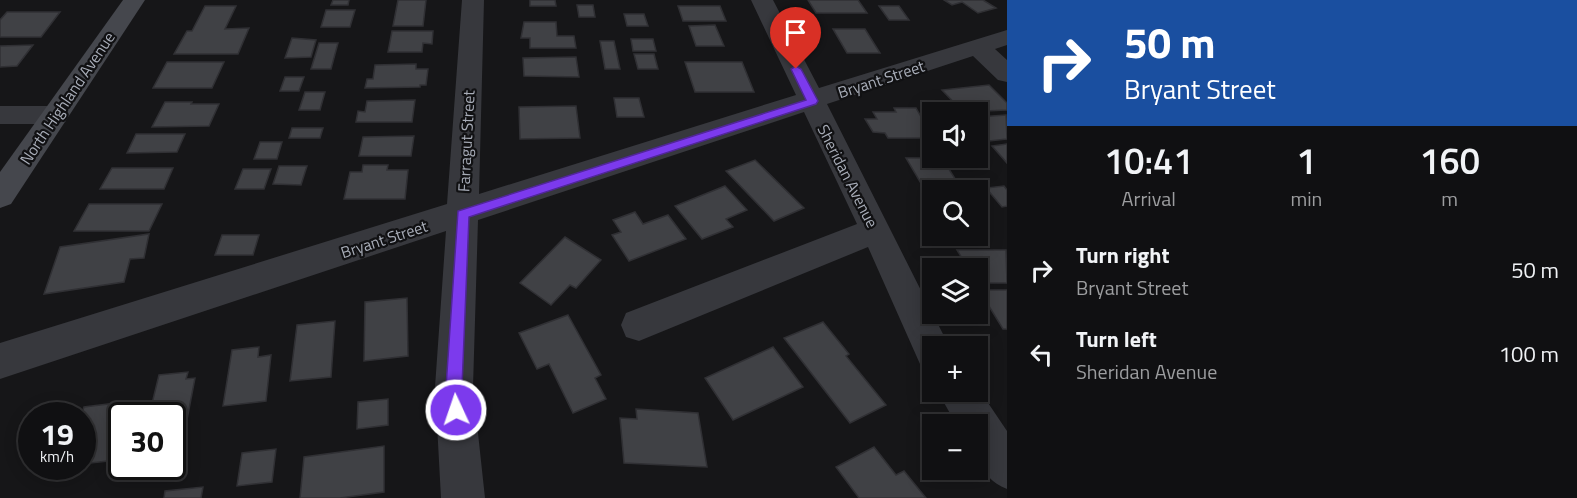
<!DOCTYPE html>
<meta charset="utf-8">
<style>
body{margin:0;font-family:"Titillium Web",sans-serif;background:#1e1e20;color:#f1f3f6;height:100vh;display:flex;flex-direction:column;font-size:22px;white-space:nowrap}
*{box-sizing:border-box;margin:0}
p{font-size:20px;color:#9c9d9f}
.icon{flex:none;width:33px;height:33px;fill:none;stroke:currentColor;stroke-width:2;stroke-linecap:round;stroke-linejoin:round}
.map{position:relative;flex:1;overflow:hidden}
.drawer{display:flex;flex-direction:column;background:#101012;width:570px}
.drawer>*{flex:none}
.hud{background:#1a4fa0;color:#fff;overflow:hidden}
.controls{position:absolute;left:922px;top:102px;display:grid;gap:12px}
.controls a{display:grid;place-items:center;width:66px;height:66px;border-radius:0px;background:#101012;box-shadow:0 3px 15px #0003,0 0 0 2px #303032;font-size:30px}
.speed{position:absolute;left:18px;top:402px;display:flex;gap:12px;font-size:30px;font-weight:700;text-align:center}
.speed>*{display:grid;place-content:center;width:78px;height:78px;border-radius:50%;background:#101012;box-shadow:0 3px 15px #0003,0 0 0 2px #303032;line-height:1}
.speed small{font-size:15px;font-weight:400}
.speed .limit{border:3px solid #111;border-radius:9px;background:#fff;color:#111}
.pin{position:absolute;display:grid;place-items:center;width:51px;height:51px;color:#fff;margin:-62px -26px;border-radius:50% 50% 50% 0;rotate:-45deg;box-shadow:0 0 6px #0007}
.pin .icon{rotate:45deg}
.me{position:absolute;width:66px;margin:-33px;rotate:357deg;stroke-linejoin:round;filter:drop-shadow(0 0 4px #0008)}
.turn{display:flex;align-items:center;gap:21px;height:126px;padding:0 18px;font-size:27px}
.turn .icon{width:78px;height:78px;stroke-width:2.5}
.turn b{display:block;font-size:42px;line-height:51px}
.eta{display:flex;justify-content:space-evenly;align-items:center;height:102px;text-align:center}
.eta b{font-size:36px;font-weight:600;line-height:42px}
ul{padding:0;list-style:none}
li{display:flex;align-items:center;gap:18px;height:84px;padding:0 18px}
li div{flex:1}
li b{display:block;font-size:22px}
li em{font-style:normal}
main{display:flex;flex:1;min-height:0}
.map>svg:first-child{display:block}
.building{fill:#404145;stroke:#303034;stroke-width:1.5}
.lines{fill:none;stroke-linecap:round;stroke-linejoin:round}
.street{fill:#37383d;fill-rule:evenodd}
.secondary{fill:#45474d;fill-rule:evenodd}
.route{fill:#7c3aed;stroke:#51269a;stroke-width:1.5}
.labels{text-anchor:middle;dominant-baseline:central;stroke-width:4.5;stroke-linejoin:round;paint-order:stroke}
.street-label{font-size:16px;fill:#a8adb8;stroke:#111113}
</style>
<main>
<div class="map">
<svg width="1007" height="498" viewBox="0 0 1007 498">
<rect width="100%" height="100%" fill="#161618"/>
<g class="building">
<path d="M333 0H349L348 5H331Z"/>
<path d="M398 0H426L423 26H393Z"/>
<path d="M530 0H555L556 6H530Z"/>
<path d="M808 0H858L867 13H816Z"/>
<path d="M944 0H983L996 8 978 13 962 2 952 5Z"/>
<path d="M577 5H593L595 17H579Z"/>
<path d="M205 6H236L225 29 249 28 238 54H174L187 31H192Z"/>
<path d="M678 6H720L726 21H683Z"/>
<path d="M879 6H899L909 20H889Z"/>
<path d="M326 10H355L350 27H321Z"/>
<path d="M7 12H60L41 37H0V20Z"/>
<path d="M624 14H644L648 26H627Z"/>
<path d="M524 22H556L557 36H574L576 48H530V38H521Z"/>
<path d="M715 25 724 46H696L689 26Z"/>
<path d="M833 29H865L880 53H847Z"/>
<path d="M392 31H433L432 44 423 43 422 52H388Z"/>
<path d="M292 38 316 40 311 57 285 58Z"/>
<path d="M631 39H653L656 51H633Z"/>
<path d="M600 41H614L620 69H605Z"/>
<path d="M319 43H338L331 69H311Z"/>
<path d="M33 45 17 66 0 67V46Z"/>
<path d="M634 54H654L658 69H638Z"/>
<path d="M576 57 579 77 524 76 523 58Z"/>
<path d="M167 62H224L212 88H153Z"/>
<path d="M685 62H742L754 92H695Z"/>
<path d="M416 64V69H428L426 85H420V87L365 88 367 79H373L375 65Z"/>
<path d="M285 77H304L299 91H280Z"/>
<path d="M989 85 1007 103V110L963 112 942 90Z"/>
<path d="M305 92H325L320 110H299Z"/>
<path d="M614 98H639L644 117H617Z"/>
<path d="M415 100 412 122H356L358 111 365 112 367 101Z"/>
<path d="M165 102H192L191 104H219L209 126 152 127Z"/>
<path d="M576 106 580 138 520 139 519 107Z"/>
<path d="M894 108H916L933 138H888L885 133 873 132 865 119H877L873 112H896Z"/>
<path d="M1006 115 1007 139 989 141 978 128V117Z"/>
<path d="M292 128H323L320 138H289Z"/>
<path d="M136 134H185L177 152 127 153Z"/>
<path d="M414 136 411 156H359L363 137Z"/>
<path d="M260 142H282L277 159H254Z"/>
<path d="M1007 144V163L992 146Z"/>
<path d="M978 157 982 163 962 164 958 158Z"/>
<path d="M906 158H942L959 185H922Z"/>
<path d="M755 160 804 208 774 221 726 171Z"/>
<path d="M363 165H388L387 170H408L405 199H344L350 172H362Z"/>
<path d="M279 166H307L301 185 273 184Z"/>
<path d="M112 168H173L164 189H100Z"/>
<path d="M243 169H271L264 189H235Z"/>
<path d="M725 186 747 210 726 219 733 227 702 239 675 206Z"/>
<path d="M1004 186 1007 190V206L1002 207 986 188Z"/>
<path d="M89 204H162L149 231H74Z"/>
<path d="M635 212 643 224 668 215 686 239 629 261 612 235 621 232 613 220Z"/>
<path d="M149 234 144 258 130 259 124 282 44 294 60 247Z"/>
<path d="M222 235H259L253 255H215Z"/>
<path d="M565 237 601 260 576 288 570 285 551 305 520 283Z"/>
<path d="M957 250H1006L1007 283H978V268H968Z"/>
<path d="M979 290H1007V329H1003Z"/>
<path d="M407 298 408 356 364 361 365 302Z"/>
<path d="M568 315 601 375 595 378 606 399 573 413 549 364 537 369 519 333Z"/>
<path d="M335 321 331 377 290 381 297 325Z"/>
<path d="M823 322 849 354 846 356 886 405 850 423 784 338Z"/>
<path d="M259 347 258 357 271 355 266 401 223 406 232 350Z"/>
<path d="M773 347 803 387 733 420 705 378Z"/>
<path d="M188 372 186 379 195 378 185 430 172 431V416H149L159 375Z"/>
<path d="M388 399V425L357 429 358 402Z"/>
<path d="M125 402 108 461 82 464V416H73L75 411 83 410 84 407Z"/>
<path d="M636 409 698 413 707 467 624 463 620 418 637 419Z"/>
<path d="M384 446V492L340 498H300L304 457Z"/>
<path d="M874 447 896 475 904 471 926 498H859L836 467Z"/>
<path d="M276 449 272 482 237 486 242 453Z"/>
<path d="M203 487 201 498H164L165 491Z"/>
</g>
<g class="lines">
<g class="street">
<path d="M462 0H484L479 194 796 95 751 0H773L819 88 1007 30V45L995 49 1007 60V82L998 80 973 56 827 104 949 346H933V369L920 364 868 247 639 341 626 337 621 325 626 313 857 224 804 112 478 220 473 387 485 498H441L435 387 446 231 0 379V343L447 204Z"/>
<path d="M0 106H55L65 108 69 115 65 122 55 124H0Z"/>
<path d="M978 388 1007 431V489C976 476 978 454 978 424H956L938 392H978Z"/>
</g>
<path class="secondary" d="M123 0H145L11 204 0 208V172Z"/>
</g>
<path class="route" d="M796 66 801 69 818 101 816 104 469 217 462 387 464 410 462 415 456 418 450 415 446 387 458 211 806 100 791 69Z"/>
<g class="labels">
<g class="street-label">
<text transform="translate(881 79) rotate(-18)">Bryant Street</text>
<text transform="translate(67 98) rotate(-56)">North Highland Avenue</text>
<text transform="translate(466 141) rotate(-87)">Farragut Street</text>
<text transform="translate(848 176) rotate(63)">Sheridan Avenue</text>
<text transform="translate(384 239) rotate(-18)">Bryant Street</text>
</g>
</g>
</svg>
<div class="controls">
<a><svg class="icon" aria-label="sound" viewBox="0 0 24 24"><path d="M4 9h4l5-4v14l-5-4H4zM17 9q2 3 0 6"/></svg></a>
<a><svg class="icon" aria-label="search" viewBox="0 0 24 24"><circle cx="10" cy="10" r="6"/><path d="M15 15l6 6"/></svg></a>
<a><svg class="icon" aria-label="layers" viewBox="0 0 24 24"><path d="M12 4l9 5-9 5-9-5zM3 14l9 5 9-5"/></svg></a>
<a>+</a>
<a>−</a>
</div>
<div class="speed"><div>19<small>km/h</small></div><div class="limit">30</div></div>
<div class="pin" style="left:796px;top:69px;background:#d93025"><svg class="icon" aria-label="arrive" viewBox="0 0 24 24"><path d="M6 21V4h12l-3 4 3 4H6"/></svg></div>
<svg class="me" style="left:456px;top:410px" viewBox="-20 -20 40 40"><circle r="17" fill="#7c3aed" stroke="#fff" stroke-width="3"/><path d="M0-11L8 9 0 5-8 9z" fill="#fff"/></svg>
</div>
<section class="drawer">
<div class="hud">
<div class="turn"><svg class="icon" aria-label="right" viewBox="0 0 24 24"><path d="M7 20v-9h11M14 6l5 5-5 5"/></svg><div><b>50 m</b>Bryant Street</div></div>
</div>
<div class="eta">
<div><b>10:41</b><p>Arrival</p></div>
<div><b>1</b><p>min</p></div>
<div><b>160</b><p>m</p></div>
</div>
<ul>
<li><svg class="icon" aria-label="right" viewBox="0 0 24 24"><path d="M7 20v-9h11M14 6l5 5-5 5"/></svg><div><b>Turn right</b><p>Bryant Street</p></div><em>50 m</em></li>
<li><svg class="icon" aria-label="left" viewBox="0 0 24 24"><path d="M17 20v-9H6M10 6l-5 5 5 5"/></svg><div><b>Turn left</b><p>Sheridan Avenue</p></div><em>100 m</em></li>
</ul>
</section>
</main>
